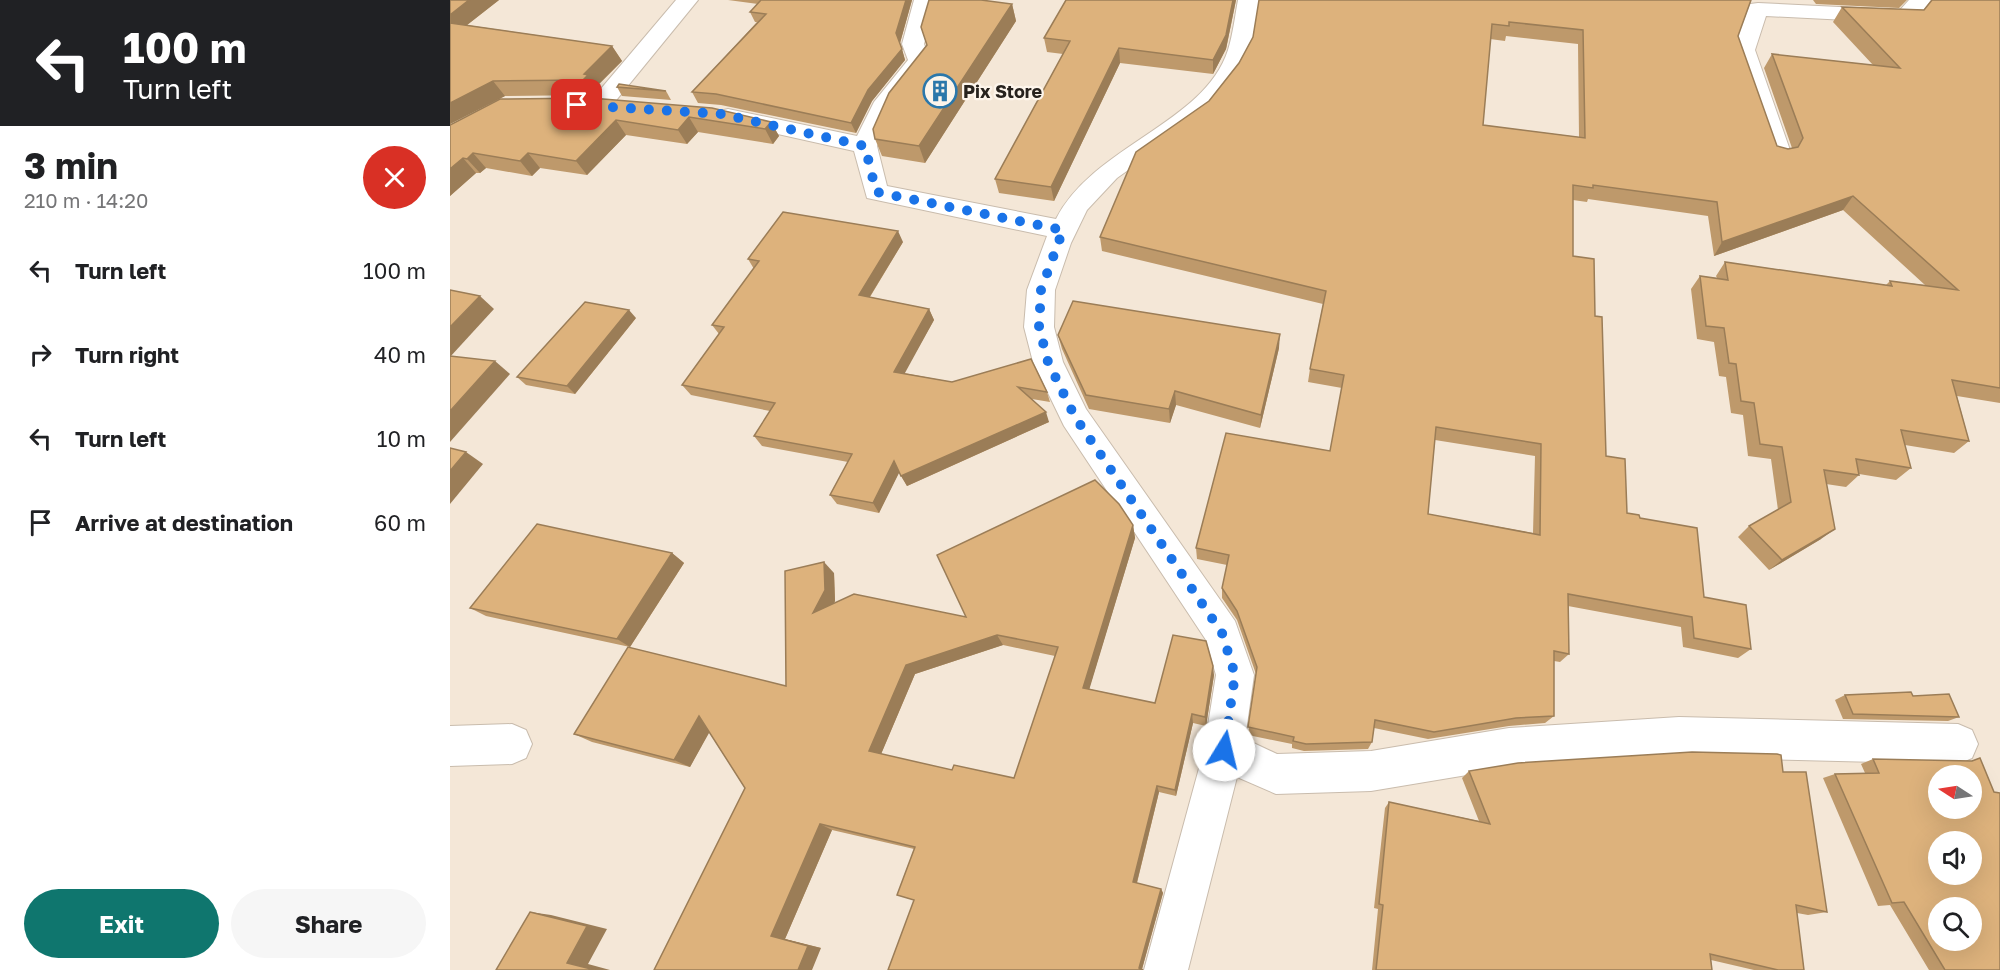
<!DOCTYPE html>
<meta charset="utf-8">
<style>
body{margin:0;font-family:"Golos Text",sans-serif;background:#f6f6f6;color:#202124;height:100vh;display:flex;flex-direction:column;font-size:22px;white-space:nowrap}
*{box-sizing:border-box;margin:0}
p{font-size:20px;color:#757577}
.icon{flex:none;width:33px;height:33px;fill:none;stroke:currentColor;stroke-width:2;stroke-linecap:round;stroke-linejoin:round}
.map{position:relative;flex:1;overflow:hidden}
.drawer{display:flex;flex-direction:column;background:#fff;width:450px}
.drawer>*{flex:none}
.guide{background:#202124;color:#fff;overflow:hidden}
.needle{width:39px;rotate:282deg}
.fabs{position:absolute;left:1478px;top:765px;display:grid;gap:12px}
.fabs a{display:grid;place-items:center;width:54px;height:54px;border-radius:50%;background:#fff;box-shadow:0 6px 24px #0002;font-size:30px}
.pin{position:absolute;display:grid;place-items:center;width:51px;height:51px;color:#fff;margin:-26px;border-radius:12px;box-shadow:0 3px 9px #0006}
.me{position:absolute;width:66px;margin:-33px;rotate:9deg;stroke-linejoin:round;filter:drop-shadow(0 0 4px #0008)}
.turn{display:flex;align-items:center;gap:21px;height:126px;padding:0 24px;font-size:27px}
.turn .icon{width:78px;height:78px;stroke-width:2.5}
.turn b{display:block;font-size:42px;line-height:51px}
.round{display:grid;place-items:center;flex:none;width:63px;height:63px;border-radius:32px;background:#f6f6f6}
.overview{display:flex;align-items:center;justify-content:space-between;height:102px;padding:0 24px}
h1{font-size:36px;font-weight:700;line-height:45px}
.button{display:flex;gap:12px;margin-top:auto;padding:12px 24px}
.button a{flex:1;height:69px;border-radius:36px;background:#0f766e;color:#fff;font-size:24px;font-weight:700;line-height:69px;text-align:center}
.button a+a{background:#f6f6f6;color:#202124}
ul{padding:0;list-style:none}
li{display:flex;align-items:center;gap:18px;height:84px;padding:0 24px}
li div{flex:1}
li b{display:block;font-size:22px}
li em{font-style:normal}
main{display:flex;flex:1;min-height:0}
.map>svg:first-child{display:block}
.lines{fill:none;stroke-linecap:round;stroke-linejoin:round}
.minor-casing{stroke:#c9bcad;stroke-width:2}
.minor{fill:#fff;fill-rule:evenodd}
.wall{fill:#be996b;fill-rule:evenodd}
.shaded-wall{fill:#9b7d57}
.building{fill:#ddb27c;stroke:#9b7d57;stroke-width:1.5;fill-rule:evenodd}
.route{stroke:#1a73e8;stroke-width:10;stroke-dasharray:0 18}
.labels{text-anchor:middle;dominant-baseline:central;stroke-width:4.5;stroke-linejoin:round;paint-order:stroke}
.far-poi-label{font-size:18px;font-weight:bold;fill:#27221d;stroke:#fdf5eb;text-anchor:start}
</style>
<main>
<section class="drawer">
<div class="guide">
<div class="turn"><svg class="icon" aria-label="left" viewBox="0 0 24 24"><path d="M17 20v-9H6M10 6l-5 5 5 5"/></svg><div><b>100 m</b>Turn left</div></div>
</div>
<div class="overview"><div><h1>3 min</h1><p>210 m · 14:20</p></div><a class="round" style="background:#d93025;color:#fff"><svg class="icon" aria-label="close" viewBox="0 0 24 24"><path d="M6 6l12 12M18 6L6 18"/></svg></a></div>
<ul>
<li><svg class="icon" aria-label="left" viewBox="0 0 24 24"><path d="M17 20v-9H6M10 6l-5 5 5 5"/></svg><div><b>Turn left</b></div><em>100 m</em></li>
<li><svg class="icon" aria-label="right" viewBox="0 0 24 24"><path d="M7 20v-9h11M14 6l5 5-5 5"/></svg><div><b>Turn right</b></div><em>40 m</em></li>
<li><svg class="icon" aria-label="left" viewBox="0 0 24 24"><path d="M17 20v-9H6M10 6l-5 5 5 5"/></svg><div><b>Turn left</b></div><em>10 m</em></li>
<li><svg class="icon" aria-label="arrive" viewBox="0 0 24 24"><path d="M6 21V4h12l-3 4 3 4H6"/></svg><div><b>Arrive at destination</b></div><em>60 m</em></li>
</ul>
<div class="button"><a>Exit</a><a>Share</a></div>
</section>
<div class="map">
<svg width="1550" height="970" viewBox="0 0 1550 970">
<rect width="100%" height="100%" fill="#f4e7d7"/>
<g class="lines">
<g class="minor-casing">
<g id="minor">
<path d="M226 0H248L159 109 114 112 106 110 102 105 106 100 144 97Z"/>
<path d="M464 0H486L474 44 481 61 443 109 427 146 437 186 606 219C644 145 754 124 778 50 783 34 785 16 788 0H810L800 51 788 74 758 113 667 178 637 210 621 243 605 290 604 327 613 362 636 409 785 621 804 675 795 739 827 754 921 751 1059 728 1229 717 1508 724 1522 730 1528 744 1522 758 1508 764 1229 757 1059 768 921 791 826 794 787 777 738 970H694L754 750 766 675 756 640 614 426 583 362 574 327 577 290 597 236 417 198 404 151 270 121 266 116 270 111 278 109 407 136 424 102 458 60 452 44Z"/>
<path d="M1459 0H1481L1464 22 1456 23 1316 16 1305 50 1341 153 1338 159 1329 161 1320 159 1283 50 1300 4 1308 3 1450 10Z"/>
<path d="M62 724 76 730 82 744 76 758 62 764 0 766V726Z"/>
</g>
</g>
<use href="#minor" class="minor"/>
</g>
<g class="wall">
<path d="M0 0H49L17 25 162 46 172 61 146 87 148 89 143 95 55 96 0 124Z"/>
<path d="M278 0H462L450 43 455 60 422 101 406 133 271 105 248 103 242 92 307 22H305L300 12 308 4Z"/>
<path d="M616 0H786L776 49 763 74 670 63 604 201 549 193 545 179 613 54 597 52 594 38Z"/>
<path d="M809 0 1288 36 1327 146 1338 149 1342 148 1314 68 1322 54 1423 65 1383 22 1392 7 1474 10 1550 0V403L1507 396 1519 441 1504 453 1455 445 1461 468 1446 480 1409 474V475L1396 487 1376 484 1371 539 1319 570 1288 537 1299 526 1328 510 1321 459 1298 456 1293 415 1281 413 1276 377 1269 376 1264 342 1247 339 1241 289 1250 276 1267 278 1266 276 1275 262 1436 285 1440 281 1475 285 1393 210 1264 256 1258 216 1138 199 1137 202 1123 200V256L1145 316 1156 456 1177 513 1190 518 1254 597 1301 649 1288 658 1233 647 1231 627 1118 606 1119 654 1110 662 1104 661V716L1095 723 1059 726 978 739 924 728 922 742 918 749 854 751 842 748V744L798 735 806 674 787 620 772 598V588L777 565 747 559 746 548 880 451 892 388 858 382 860 369 873 304 652 251 650 237 789 63 803 37ZM1056 36 1128 44 1129 137 1033 125 1040 39 1055 41ZM985 440 1085 456 1083 533 978 514Z"/>
<path d="M1363 0H1457L1449 8 1366 4Z"/>
<path d="M562 4 566 21 475 163 432 156 425 139 477 46 471 27Z"/>
<path d="M167 87 216 91 221 100 172 96Z"/>
<path d="M50 99 321 122 329 136 323 144 248 132 237 144 176 135 137 175 90 168 82 176 36 168 30 173H26L0 196V125Z"/>
<path d="M453 242 420 297 479 309 484 320 454 373 502 382 581 359 597 392 600 402 582 399 599 422 457 486 449 472 429 513 387 504 380 495 398 462 312 446 304 436 320 411 241 395 232 385 269 334 262 325 304 269 298 259Z"/>
<path d="M186 318 125 394 76 385 67 377Z"/>
<path d="M608 335 829 348 810 428 726 405 720 423 639 409 612 349Z"/>
<path d="M683 525 685 538 639 689 705 703 764 675 756 726 743 723 726 796 709 792 687 883 711 889 713 893 692 969 447 895 464 849 382 830 335 939 371 948 204 970 295 788 259 732 240 767 142 742 124 734 336 686 384 573 385 601 384 603 516 617ZM553 645 605 656 564 778 502 770 431 754 465 674Z"/>
<path d="M222 553 234 563 180 647 36 616 20 608Z"/>
<path d="M1395 695 1463 696 1509 717 1498 721 1393 719 1385 700Z"/>
<path d="M1423 759 1550 970H1479L1440 905 1428 906 1373 778 1385 774 1415 773 1411 764Z"/>
<path d="M1019 771 1333 772 1377 912 1358 915 1347 913 1354 970H1304L1261 960 1262 970H922L928 909 924 908 935 808 939 802 1029 821 1012 778Z"/>
</g>
<g class="shaded-wall">
<path d="M19 0H49L3 36 0 33V15Z"/>
<path d="M456 0H462L450 43 446 33Z"/>
<path d="M783 0H786L776 49 763 74V60Z"/>
<path d="M562 4 566 21 475 163 469 146Z"/>
<path d="M162 46 172 61 146 87 148 89 143 95 133 80 134 74Z"/>
<path d="M669 48 670 63 604 201 601 187Z"/>
<path d="M452 49 455 60 422 101 406 133 401 123 418 90Z"/>
<path d="M43 81 55 96 0 124V103Z"/>
<path d="M239 117 248 132 237 144 228 130Z"/>
<path d="M166 120 176 135 137 175 126 161Z"/>
<path d="M321 122 329 136 323 144 315 129Z"/>
<path d="M23 153 36 168 30 173 17 159Z"/>
<path d="M78 153 90 168 82 176 70 161Z"/>
<path d="M13 158 26 173 0 196V169Z"/>
<path d="M1403 196 1393 210 1264 256 1272 242Z"/>
<path d="M448 231 453 242 414 306 409 295Z"/>
<path d="M30 296 44 309 0 357V327Z"/>
<path d="M479 309 484 320 450 382 444 372Z"/>
<path d="M179 310 186 318 125 394 117 386Z"/>
<path d="M830 334 829 348 810 428 811 415Z"/>
<path d="M45 361 60 374 0 442V411Z"/>
<path d="M725 391 726 405 720 423 719 409Z"/>
<path d="M596 412 599 422 457 486 451 476Z"/>
<path d="M16 452 33 464 0 504V471Z"/>
<path d="M444 461 450 471 429 513 423 503Z"/>
<path d="M683 525 685 538 637 697 633 688Z"/>
<path d="M1385 529 1371 539 1319 570 1332 560Z"/>
<path d="M222 553 234 563 180 647 167 639Z"/>
<path d="M374 562 384 573 385 601 374 624 363 613Z"/>
<path d="M547 635 553 645 465 674 429 759 419 751 456 665Z"/>
<path d="M763 666 764 675 756 726 755 717Z"/>
<path d="M742 714 743 723 726 796 725 790Z"/>
<path d="M249 716 264 724 240 767 224 760Z"/>
<path d="M707 786 709 792 686 886 683 882Z"/>
<path d="M370 824 382 830 335 939 371 948 362 970H348L321 936Z"/>
<path d="M711 889 713 893 692 969 689 968Z"/>
<path d="M80 912 101 915 157 929 138 964 160 970H145L117 963Z"/>
</g>
<g class="building">
<path d="M0 0H19L0 15Z"/>
<path d="M311 0H456L446 33 452 49 418 90 401 123 266 94 242 92 316 14 300 12Z"/>
<path d="M479 0H531L562 4 469 146 425 139 423 129 439 93 477 45 471 27Z"/>
<path d="M616 0H783L776 35 763 60 669 48 601 187 545 179 620 41 594 38Z"/>
<path d="M809 0H1301L1288 36 1327 146 1338 149 1348 147 1353 138 1322 54 1450 68 1392 7 1474 10 1482 0H1550V388L1502 380 1519 441 1451 430 1461 468 1406 459 1409 475 1374 470 1385 529 1332 560 1299 526 1341 502 1332 447 1310 444 1304 403 1291 401 1286 364 1279 363 1274 328 1256 326 1250 276 1278 280 1275 262 1442 286 1440 281 1508 290 1403 196 1272 242 1267 202 1143 185V188L1123 185V256L1144 259 1145 316 1152 317 1156 456 1175 459 1177 513 1189 515 1190 518 1247 528 1254 597 1296 605 1301 649 1244 638 1242 617 1118 594 1119 654 1104 651V716L1066 718 984 732 925 720 922 742 856 744 843 741 844 737 798 727 807 667 787 611 772 588 779 555 746 548 776 433 880 451 894 375 860 369 876 291 650 237 686 152 759 101 789 63 803 37ZM1059 22 1133 30 1135 138 1033 125 1042 24 1059 26ZM986 427 1091 444 1090 535 978 514Z"/>
<path d="M0 23 162 46 134 74 138 75 133 80 43 81 0 103Z"/>
<path d="M169 84 216 91 167 87Z"/>
<path d="M141 98 262 108 321 122 315 129 239 117 228 130 166 120 126 161 78 153 70 161 23 153 17 159 13 158 0 169V125L50 99Z"/>
<path d="M333 212 448 231 409 295 479 309 444 372 502 382 581 359 597 392 568 387 596 412 451 476 444 461 423 503 380 495 402 454 304 436 325 403 232 385 274 327 262 325 309 261 298 259Z"/>
<path d="M0 290 30 296 0 327Z"/>
<path d="M623 301 830 334 811 415 725 391 719 409 636 395 608 335Z"/>
<path d="M135 302 179 310 117 386 67 377Z"/>
<path d="M0 356 45 361 0 411Z"/>
<path d="M0 448 16 452 0 471Z"/>
<path d="M645 480 669 504 683 525 633 688 705 703 723 635 756 641 763 666 755 717 742 714 725 790 707 786 683 882 711 889 689 968 693 970H438L464 900 447 895 465 847 370 824 321 936 358 946 348 970H204L295 788 249 716 224 760 124 734 178 647 336 686 335 571 374 562 375 590 363 613 404 594 516 617 487 555ZM547 635 608 647 564 778 504 765 502 770 419 751 456 665Z"/>
<path d="M87 524 222 553 167 639 20 608Z"/>
<path d="M1461 692 1463 696 1499 694 1509 717 1403 714 1395 695Z"/>
<path d="M1242 752 1327 754 1331 755 1333 772H1356L1377 912 1346 905 1354 970H1328L1260 954 1262 970H926L933 905 929 904 939 802 1040 824 1019 771 1068 763Z"/>
<path d="M1530 758 1544 792 1550 793V970H1495L1454 902 1442 903 1385 774 1429 773 1423 759 1522 761ZM1488 776H1521V808H1488ZM1488 842H1521V874H1488ZM1488 908H1521V940H1488Z"/>
<path d="M80 912 137 926 117 963 145 970H46Z"/>
</g>
<g class="lines">
<path class="route" d="M127 105 271 114 415 146 426 192 613 230 591 290 589 327 598 362 625 417 772 633 785 675 774 750"/>
</g>
<defs>
<g id="building-ring" transform="scale(1.725)"><circle r="9.5" fill="#fdf5eb" stroke="#2b77aa" stroke-width="1.5"/><path d="M-4-6H4V6H1V3H-1V6H-4ZM-2.5-4.3h1.7v1.8h-1.7ZM.8-4.3h1.7v1.8H.8ZM-2.5-1h1.7V.8h-1.7ZM.8-1h1.7V.8H.8Z" fill="#2b77aa"/></g>
</defs>
<g fill-rule="evenodd">
<use href="#building-ring" x="490" y="91"/>
</g>
<g class="labels">
<g class="far-poi-label">
<text x="513" y="91">Pix Store</text>
</g>
</g>
</svg>
<div class="fabs">
<a><svg class="needle" viewBox="-14 -14 28 28"><path d="M0-13l5 13h-10z" fill="#e53935"/><path d="M0 13l5-13h-10z" fill="#757577"/></svg></a>
<a><svg class="icon" aria-label="sound" viewBox="0 0 24 24"><path d="M4 9h4l5-4v14l-5-4H4zM17 9q2 3 0 6"/></svg></a>
<a><svg class="icon" aria-label="search" viewBox="0 0 24 24"><circle cx="10" cy="10" r="6"/><path d="M15 15l6 6"/></svg></a>
</div>
<div class="pin" style="left:127px;top:105px;background:#d93025"><svg class="icon" aria-label="arrive" viewBox="0 0 24 24"><path d="M6 21V4h12l-3 4 3 4H6"/></svg></div>
<svg class="me" style="left:774px;top:750px" viewBox="-20 -20 40 40"><circle r="19" fill="#fff"/><path d="M0-13L10 11 0 6-10 11z" fill="#1a73e8"/></svg>
</div>
</main>
